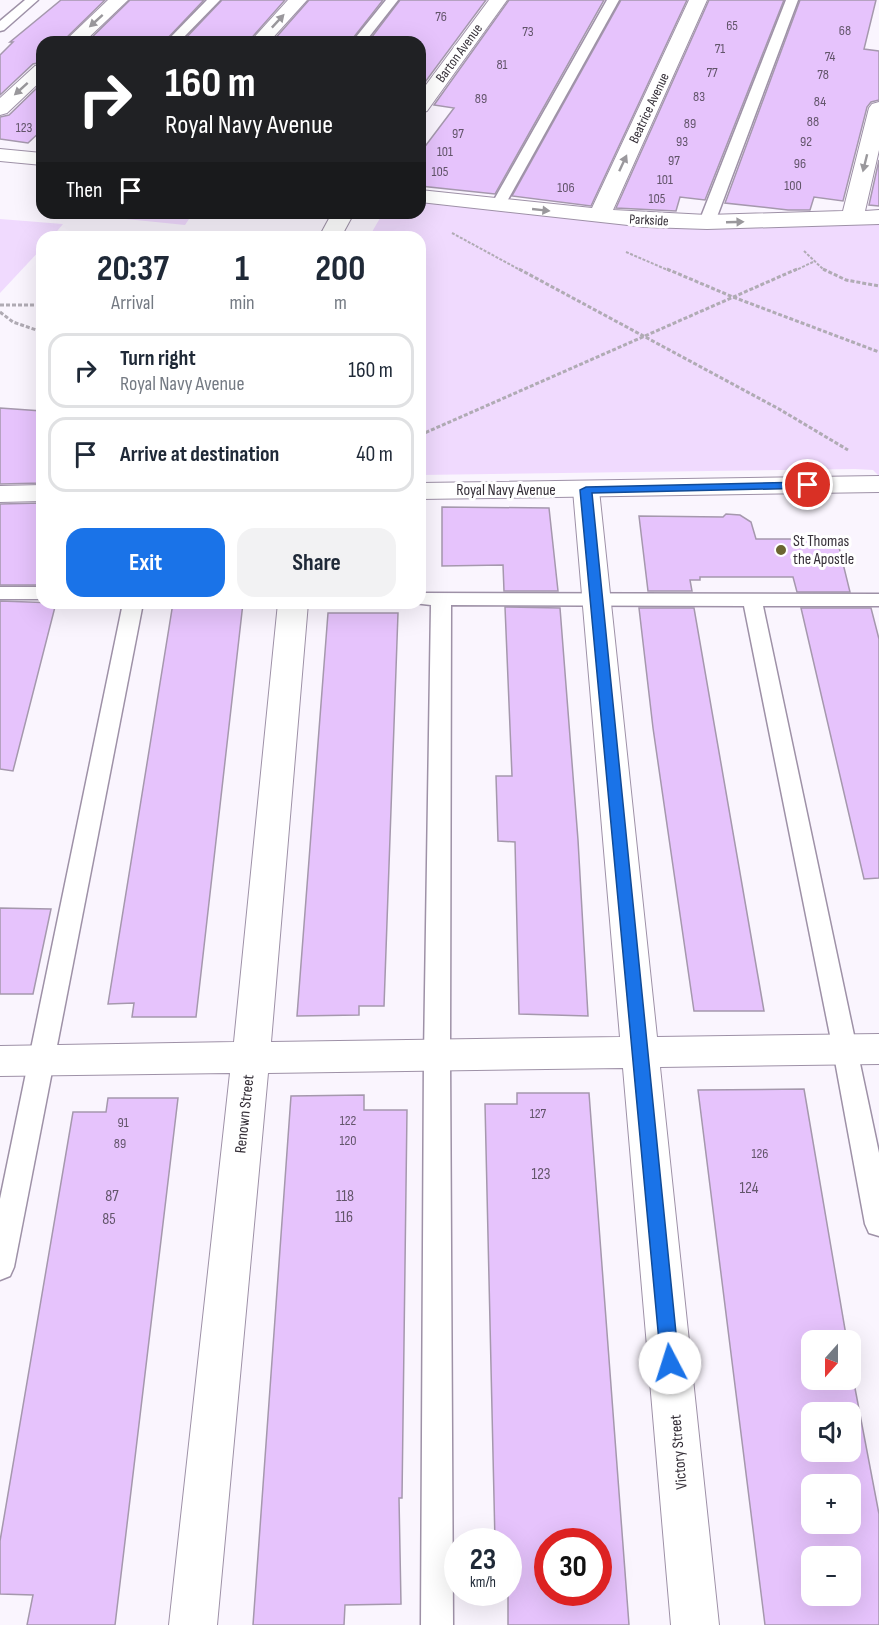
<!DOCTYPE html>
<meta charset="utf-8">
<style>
body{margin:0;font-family:"Sofia Sans Condensed",sans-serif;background:#f2f2f3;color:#1f2937;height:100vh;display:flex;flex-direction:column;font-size:22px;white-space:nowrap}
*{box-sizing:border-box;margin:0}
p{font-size:20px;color:#747a83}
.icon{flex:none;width:33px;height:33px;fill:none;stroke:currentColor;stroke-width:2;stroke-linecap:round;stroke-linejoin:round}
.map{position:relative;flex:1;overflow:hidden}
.details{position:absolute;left:36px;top:231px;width:390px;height:378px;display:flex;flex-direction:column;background:#fff;border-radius:18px;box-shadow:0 6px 24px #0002}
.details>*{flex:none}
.banner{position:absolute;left:36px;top:36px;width:390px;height:183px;border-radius:18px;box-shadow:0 6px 24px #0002;background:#202124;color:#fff;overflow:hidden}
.needle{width:39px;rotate:201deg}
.tools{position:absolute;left:801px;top:1330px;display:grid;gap:12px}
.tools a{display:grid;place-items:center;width:60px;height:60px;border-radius:12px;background:#fff;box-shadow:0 6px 24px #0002;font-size:30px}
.speed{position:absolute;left:444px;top:1528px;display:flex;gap:12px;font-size:30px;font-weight:700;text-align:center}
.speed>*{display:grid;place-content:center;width:78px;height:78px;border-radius:50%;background:#fff;box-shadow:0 6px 24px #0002;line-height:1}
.speed small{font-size:15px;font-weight:400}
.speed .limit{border:9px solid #d22;background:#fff;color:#111}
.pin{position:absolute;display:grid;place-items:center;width:51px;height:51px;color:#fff;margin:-26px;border:3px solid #fff;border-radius:50%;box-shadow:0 2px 6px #0007}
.me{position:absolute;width:66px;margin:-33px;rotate:355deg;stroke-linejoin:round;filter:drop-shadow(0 0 4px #0008)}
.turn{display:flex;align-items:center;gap:21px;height:126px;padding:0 30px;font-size:27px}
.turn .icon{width:78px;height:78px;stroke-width:2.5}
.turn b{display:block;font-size:42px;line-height:51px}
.then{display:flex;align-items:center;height:57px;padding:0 30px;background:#0003;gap:12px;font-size:22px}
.eta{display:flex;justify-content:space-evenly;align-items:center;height:102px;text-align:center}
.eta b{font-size:36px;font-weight:700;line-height:42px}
.primary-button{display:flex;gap:12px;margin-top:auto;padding:12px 30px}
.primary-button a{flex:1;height:69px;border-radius:18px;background:#1a73e8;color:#fff;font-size:24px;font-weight:700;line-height:69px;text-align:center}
.primary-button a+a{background:#f2f2f3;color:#1f2937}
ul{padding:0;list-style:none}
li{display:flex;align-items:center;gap:18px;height:75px;margin:0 12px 9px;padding:0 18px;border:3px solid #e0e1e3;border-radius:18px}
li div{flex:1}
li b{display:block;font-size:22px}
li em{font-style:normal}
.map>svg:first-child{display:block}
.green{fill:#f0dafe}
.building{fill:#e6c3fc;stroke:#a598ad;stroke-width:1.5;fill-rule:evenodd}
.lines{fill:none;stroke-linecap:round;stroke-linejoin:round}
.service-casing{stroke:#9e91a7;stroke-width:3}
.minor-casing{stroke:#9e91a7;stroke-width:2}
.tertiary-casing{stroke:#9e91a7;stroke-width:2}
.path-far1{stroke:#b0abb4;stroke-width:2;stroke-dasharray:3 1.5;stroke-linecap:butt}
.path{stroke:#b0abb4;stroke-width:3;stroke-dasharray:4 2;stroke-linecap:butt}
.service{fill:#fff;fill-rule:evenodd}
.minor{fill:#fff;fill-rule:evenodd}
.tertiary{fill:#fff;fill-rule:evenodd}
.oneway{fill:#9a989c}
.route{fill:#1a73e8;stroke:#114b97;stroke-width:1.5}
.poi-dot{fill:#6b6431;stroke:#fff;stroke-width:2}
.labels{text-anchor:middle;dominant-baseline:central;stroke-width:6;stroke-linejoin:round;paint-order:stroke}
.number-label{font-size:14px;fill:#62556a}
.far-street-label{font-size:14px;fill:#363039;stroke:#fff}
.street-label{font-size:16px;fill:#363039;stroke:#fff}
.poi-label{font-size:16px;fill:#363039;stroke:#fff;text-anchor:start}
.near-number-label{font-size:16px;fill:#62556a}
</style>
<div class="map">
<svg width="879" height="1625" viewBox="0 0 879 1625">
<rect width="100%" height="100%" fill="#faf5fe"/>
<g class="green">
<path d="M429 202 655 228 879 224V476L873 470 855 469 420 475V237H369L383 213H420V203Z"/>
<path d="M119 213H193L185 225 116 218Z"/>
<path d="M0 219 63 224 52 237H42V248L0 293Z"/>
</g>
<g class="building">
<path d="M61 0H105L62 42H42V62L33 64 0 95V55L13 42H10Z"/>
<path d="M130 0H204L164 42H87Z"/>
<path d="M222 0H285L248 42H182Z"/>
<path d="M309 0H383L350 42H272Z"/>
<path d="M400 0H486L420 89V42H368Z"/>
<path d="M509 0H604L495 194 420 186V153L454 108 434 105Z"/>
<path d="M621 0H687L591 206 512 196Z"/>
<path d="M709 0H784L705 200 680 197 676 211 616 208Z"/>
<path d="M800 0H876L864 49 879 51V100L871 102 867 107 843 201 814 197 810 210H788L725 203Z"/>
<path d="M42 83V130L28 143 0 139V117L9 115Z"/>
<path d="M879 160V206L869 205Z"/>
<path d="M0 408 42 411V483L0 484Z"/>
<path d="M42 503V585H0V504Z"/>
<path d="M442 507 549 508 558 591H504L503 565 442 566Z"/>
<path d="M726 514 740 515 751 522 756 539H837L850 592H797L793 577H700V580H690L692 591H648L639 516 723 517Z"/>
<path d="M0 601 56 603 13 771 0 769Z"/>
<path d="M173 603H243L196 1017H132L134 1003 108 1004Z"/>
<path d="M505 607 560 608 578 840 588 1016 519 1014 515 842 498 841 496 776H512Z"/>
<path d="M639 608H694L764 1011H694L653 728Z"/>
<path d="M801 608H871L879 639V878L864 879Z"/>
<path d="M328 613H398L384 1006H359V1015L297 1016Z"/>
<path d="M0 908 51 909 33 994H0Z"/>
<path d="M804 1089 847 1341H812V1380H850V1362L879 1514V1625H765L698 1090ZM812 1413H850V1452H812ZM812 1485H850V1524H812ZM812 1557H850V1596H812Z"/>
<path d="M517 1093H589L629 1625H508V1542H495L485 1104H517ZM548 1542H598V1593H548Z"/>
<path d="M364 1095V1110H407L402 1498H399L401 1604 345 1605 344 1625H253L291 1096Z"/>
<path d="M108 1098H178L115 1625H27L33 1595 0 1594V1541L73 1112H106Z"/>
</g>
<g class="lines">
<g class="service-casing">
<g id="service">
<path d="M25 0H38L4 30 0 31V21Z"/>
<path d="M207 0H220L179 42H166Z"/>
<path d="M386 0H398L365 42H352Z"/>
<path d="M607 0H619L505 205 503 208H493L491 205Z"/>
<path d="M786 0H798L715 222 712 225H702L699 222Z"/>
<rect x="0" y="587" width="42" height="12"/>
<path d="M420 593 879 594V606H763L879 1153V1236L869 1233 865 1224 833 1050 744 606 451 605 450 1056 453 1625H421L424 1056 431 605 413 603H420Z"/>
<path d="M123 603H143L14 1267 10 1276 0 1280V1199Z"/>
</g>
</g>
<g class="minor-casing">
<g id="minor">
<path d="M108 0H128L84 42H64Z"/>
<path d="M288 0H307L269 42H250Z"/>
<path d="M489 0H507L427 111 420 113V93Z"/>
<path d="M689 0H707L613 210 707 215 843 211 869 108 872 104 879 102V150L865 211 879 210V224L707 229 646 227 420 202V190L592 208Z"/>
<path d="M42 64V80L7 113 0 115V98L35 66Z"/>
<path d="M0 149 42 153V165L0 161Z"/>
<path d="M332 213H354L341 237H319Z"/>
<path d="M586 482 596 484 599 490 657 1037 879 1034V1064L660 1067 719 1625H671L623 1068 268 1073 217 1625H169L230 1073 0 1076V1046L234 1042 278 603H308L271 1042 620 1037 573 490 576 484Z"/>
</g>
</g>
<g class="tertiary-casing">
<g id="tertiary">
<path d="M879 476V492L420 499V483Z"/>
<path d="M42 485V501L0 502V486Z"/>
</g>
</g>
<g class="path-far1">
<path d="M452 233 522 271"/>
<path d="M804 251 825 271"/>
<path d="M626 252 670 271"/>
<path d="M794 271 813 262"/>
</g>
<g class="path">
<path d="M519 269 779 409 848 450"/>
<path d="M667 269 733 297 879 352"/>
<path d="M823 269 846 280 879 286"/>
<path d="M0 305H42"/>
<path d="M0 312 13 322 42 332"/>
<path d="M420 435 797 269"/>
</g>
<use href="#service" class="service"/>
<use href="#minor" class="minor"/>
<use href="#tertiary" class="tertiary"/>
</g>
<defs><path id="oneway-solid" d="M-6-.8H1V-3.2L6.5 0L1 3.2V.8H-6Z" transform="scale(1.5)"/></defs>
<g class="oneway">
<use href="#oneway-solid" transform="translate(96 21) rotate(138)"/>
<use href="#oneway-solid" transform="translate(278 21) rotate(-47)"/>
<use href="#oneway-solid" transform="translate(21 89) rotate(138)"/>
<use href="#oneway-solid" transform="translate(623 163) rotate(-65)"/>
<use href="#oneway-solid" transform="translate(865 163) rotate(104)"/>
<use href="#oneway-solid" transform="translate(541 210) rotate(6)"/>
<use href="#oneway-solid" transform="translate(735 222) rotate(-2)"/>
</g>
<path class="route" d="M808 482 812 483V488L592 493 679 1363 677 1369 670 1371 664 1369 661 1363 580 490 586 487Z"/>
<circle class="poi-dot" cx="781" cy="550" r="6"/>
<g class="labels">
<g class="number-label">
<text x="441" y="16">76</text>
<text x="732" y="25">65</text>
<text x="845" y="30">68</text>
<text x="528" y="31">73</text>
<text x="720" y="48">71</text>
<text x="830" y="56">74</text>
<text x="502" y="64">81</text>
<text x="712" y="72">77</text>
<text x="823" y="74">78</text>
<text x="699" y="96">83</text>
<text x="481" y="98">89</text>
<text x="820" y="101">84</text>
<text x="813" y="121">88</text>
<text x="690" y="123">89</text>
<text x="24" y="127">123</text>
<text x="458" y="133">97</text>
<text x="682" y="141">93</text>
<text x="806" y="141">92</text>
<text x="445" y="151">101</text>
<text x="674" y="160">97</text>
<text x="800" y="163">96</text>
<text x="440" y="171">105</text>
<text x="665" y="179">101</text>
<text x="793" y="185">100</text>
<text x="566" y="187">106</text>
<text x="657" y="198">105</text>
<text x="538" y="1113">127</text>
<text x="348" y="1120">122</text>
<text x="123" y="1122">91</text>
<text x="348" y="1140">120</text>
<text x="120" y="1143">89</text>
<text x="760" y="1153">126</text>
</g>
<g class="far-street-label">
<text transform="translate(459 53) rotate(-54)">Barton Avenue</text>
<text transform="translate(649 108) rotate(-65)">Beatrice Avenue</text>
<text transform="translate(649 220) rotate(3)">Parkside</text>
</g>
<g class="street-label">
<text x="506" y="490">Royal Navy Avenue</text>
<text transform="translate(245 1114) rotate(-84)">Renown Street</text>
<text transform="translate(679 1452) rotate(-95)">Victory Street</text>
</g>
<g class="poi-label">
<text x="793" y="541">St Thomas<tspan x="793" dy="18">the Apostle</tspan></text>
</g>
<g class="near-number-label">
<text x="541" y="1174">123</text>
<text x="749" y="1188">124</text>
<text x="112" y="1196">87</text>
<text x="345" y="1196">118</text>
<text x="344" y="1217">116</text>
<text x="109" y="1219">85</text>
</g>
</g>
</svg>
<div class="tools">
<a><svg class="needle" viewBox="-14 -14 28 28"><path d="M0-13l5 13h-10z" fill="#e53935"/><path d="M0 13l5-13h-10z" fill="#747a83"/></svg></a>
<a><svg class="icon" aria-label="sound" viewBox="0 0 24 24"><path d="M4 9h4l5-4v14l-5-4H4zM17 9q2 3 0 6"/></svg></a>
<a>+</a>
<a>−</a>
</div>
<div class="speed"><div>23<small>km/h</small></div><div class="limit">30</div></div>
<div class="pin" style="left:808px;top:485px;background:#d93025"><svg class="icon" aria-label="arrive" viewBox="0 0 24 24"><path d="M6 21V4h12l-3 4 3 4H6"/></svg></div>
<svg class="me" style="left:670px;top:1363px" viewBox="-20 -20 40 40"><circle r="19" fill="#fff"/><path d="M0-13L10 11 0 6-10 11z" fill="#1a73e8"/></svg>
<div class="banner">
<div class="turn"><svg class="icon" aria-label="right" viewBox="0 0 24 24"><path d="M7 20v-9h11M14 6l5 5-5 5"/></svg><div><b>160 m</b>Royal Navy Avenue</div></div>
<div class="then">Then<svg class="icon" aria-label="arrive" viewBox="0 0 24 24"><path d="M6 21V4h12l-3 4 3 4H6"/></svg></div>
</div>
<section class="details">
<div class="eta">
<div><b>20:37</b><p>Arrival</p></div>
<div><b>1</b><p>min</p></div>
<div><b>200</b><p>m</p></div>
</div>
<ul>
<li><svg class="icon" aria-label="right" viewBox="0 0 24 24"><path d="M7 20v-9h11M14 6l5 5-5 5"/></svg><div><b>Turn right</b><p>Royal Navy Avenue</p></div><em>160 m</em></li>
<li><svg class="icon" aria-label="arrive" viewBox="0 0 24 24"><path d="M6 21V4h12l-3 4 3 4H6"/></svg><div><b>Arrive at destination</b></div><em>40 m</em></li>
</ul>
<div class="primary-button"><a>Exit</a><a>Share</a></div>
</section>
</div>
